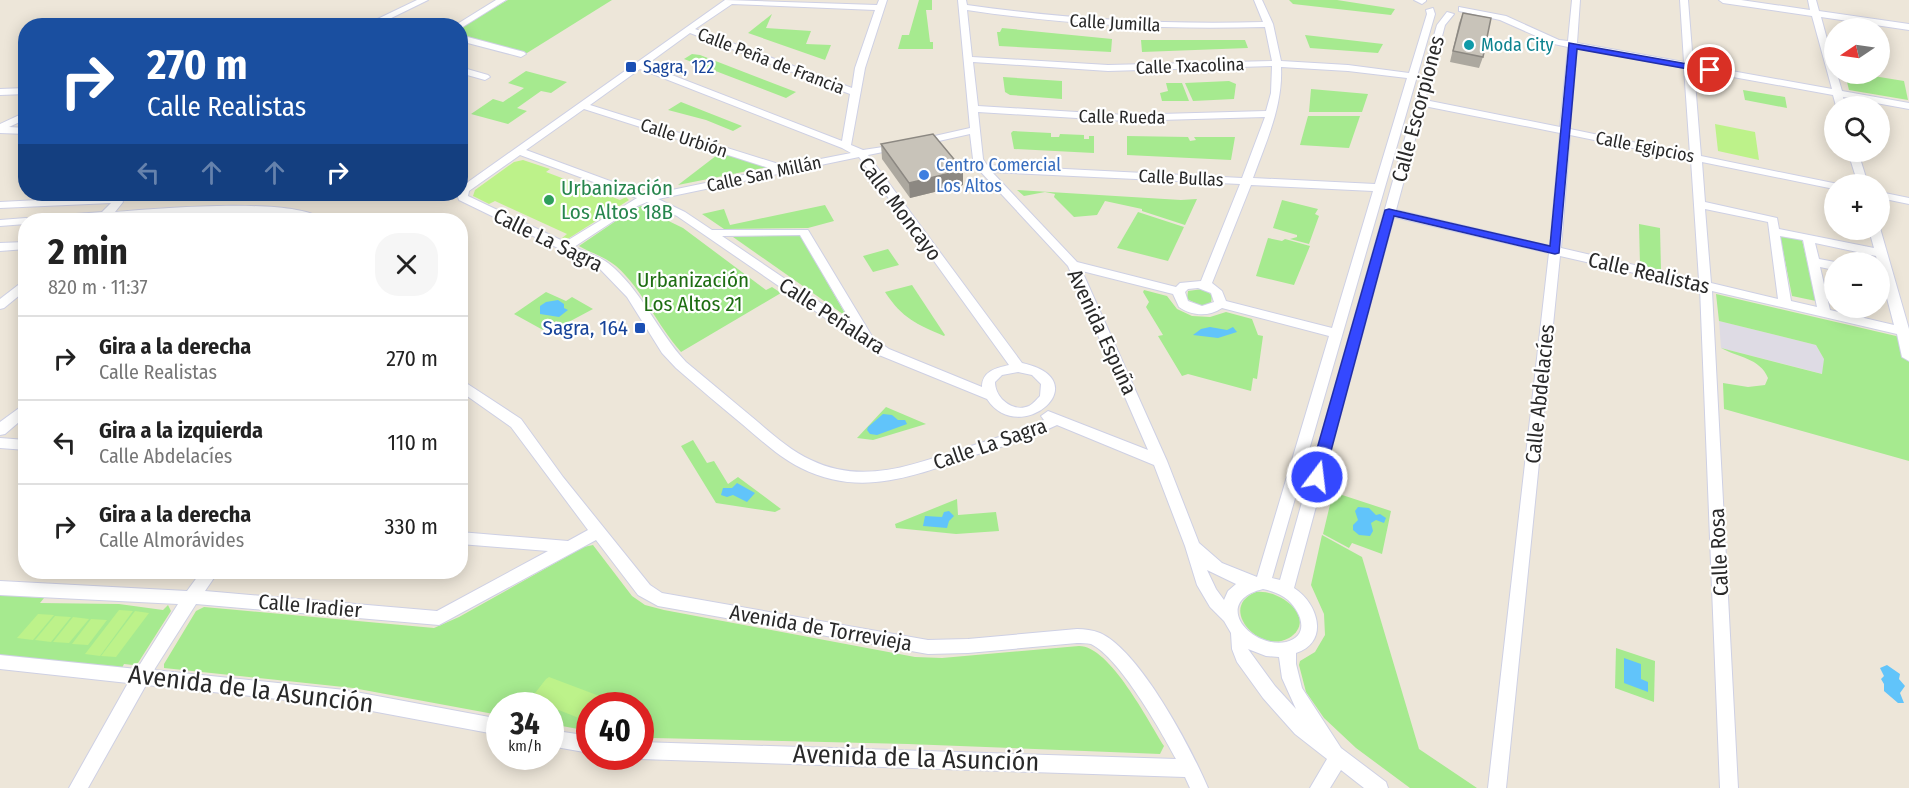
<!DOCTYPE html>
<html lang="es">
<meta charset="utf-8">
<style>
body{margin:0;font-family:"Fira Sans Condensed",sans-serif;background:#f6f6f6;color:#222;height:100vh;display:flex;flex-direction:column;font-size:22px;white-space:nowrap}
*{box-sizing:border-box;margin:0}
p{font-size:20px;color:#767676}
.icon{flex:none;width:33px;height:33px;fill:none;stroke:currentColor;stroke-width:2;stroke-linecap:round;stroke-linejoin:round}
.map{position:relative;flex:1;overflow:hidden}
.panel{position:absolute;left:18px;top:213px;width:450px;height:366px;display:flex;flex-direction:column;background:#fff;border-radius:24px;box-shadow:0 3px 15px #0003}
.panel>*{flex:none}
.banner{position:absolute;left:18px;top:18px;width:450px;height:183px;border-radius:24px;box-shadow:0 3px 15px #0003;background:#1a4fa0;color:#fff;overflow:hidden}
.needle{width:39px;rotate:257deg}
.fabs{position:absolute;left:1824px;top:18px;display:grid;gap:12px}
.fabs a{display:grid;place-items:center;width:66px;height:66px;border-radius:50%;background:#fff;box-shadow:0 3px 15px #0003;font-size:30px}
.speed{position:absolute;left:486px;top:692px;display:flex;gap:12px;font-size:30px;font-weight:700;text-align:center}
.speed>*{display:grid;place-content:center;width:78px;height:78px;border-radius:50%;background:#fff;box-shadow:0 3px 15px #0003;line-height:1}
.speed small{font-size:15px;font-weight:400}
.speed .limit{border:9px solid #d22;background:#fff;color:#111}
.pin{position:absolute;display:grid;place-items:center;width:51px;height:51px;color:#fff;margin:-26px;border:3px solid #fff;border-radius:50%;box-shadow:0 2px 6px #0007}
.me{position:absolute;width:66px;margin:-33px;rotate:15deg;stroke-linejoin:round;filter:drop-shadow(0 0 4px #0008)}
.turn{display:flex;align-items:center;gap:21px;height:126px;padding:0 30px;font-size:27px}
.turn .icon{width:78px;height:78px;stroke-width:2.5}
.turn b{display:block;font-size:42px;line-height:51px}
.lanes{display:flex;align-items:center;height:57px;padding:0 30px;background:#0003;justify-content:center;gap:30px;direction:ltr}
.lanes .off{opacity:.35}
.round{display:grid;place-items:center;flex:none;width:63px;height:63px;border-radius:24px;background:#f6f6f6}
.summary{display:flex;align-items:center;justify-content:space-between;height:102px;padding:0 30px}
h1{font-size:36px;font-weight:700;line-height:45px}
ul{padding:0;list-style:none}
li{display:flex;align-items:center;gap:18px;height:84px;padding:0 30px;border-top:2px solid #e0e0e0}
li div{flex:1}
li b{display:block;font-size:22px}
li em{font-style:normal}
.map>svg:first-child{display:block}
.industrial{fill:#dedbe4}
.green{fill:#a6ea8f}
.pitch{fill:#bdf28a}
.water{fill:#61c4fa}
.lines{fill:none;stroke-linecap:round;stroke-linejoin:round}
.minor-casing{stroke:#ced0e4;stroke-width:2}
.minor{fill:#fff;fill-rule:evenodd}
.wall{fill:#aca89f}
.shaded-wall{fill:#8c8882}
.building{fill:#c8c3b9;stroke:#8c8882;stroke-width:1.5}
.route{fill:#3448ff;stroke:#222fa6;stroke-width:1.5}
.culture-dot{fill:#0f9aa8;stroke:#fff;stroke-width:2}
.transit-dot{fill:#1a4fb4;stroke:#fff;stroke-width:2}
.shop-dot{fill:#3f7fe0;stroke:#fff;stroke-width:2}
.leisure-dot{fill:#2e9e5b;stroke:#fff;stroke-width:2}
.labels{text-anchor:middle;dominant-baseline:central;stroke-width:4.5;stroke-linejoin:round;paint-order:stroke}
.far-street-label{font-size:18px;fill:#292929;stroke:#fff}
.far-culture-label{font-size:18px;fill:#0d838f;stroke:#fff;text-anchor:start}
.far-transit-label{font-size:18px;fill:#164399;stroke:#fff;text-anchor:start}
.far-shop-label{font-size:18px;fill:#366cbe;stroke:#fff;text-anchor:start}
.street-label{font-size:21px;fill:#292929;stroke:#fff}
.leisure-label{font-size:21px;fill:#27864d;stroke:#fff;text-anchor:start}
.park-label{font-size:21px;fill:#1d6d12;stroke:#fff}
.transit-label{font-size:21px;fill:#164399;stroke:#fff;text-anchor:end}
.near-street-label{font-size:26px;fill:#292929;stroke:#fff}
</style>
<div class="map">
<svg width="1909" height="788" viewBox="0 0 1909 788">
<rect width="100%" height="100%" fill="#ede6d9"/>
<path class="industrial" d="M1719 321 1816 345 1824 359 1823 374 1721 348Z"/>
<g class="green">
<path d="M508 0H612L527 53 461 36 460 27Z"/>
<path d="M919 0H932V10H926L930 42H933V49H898L902 35H909Z"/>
<path d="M1289 0H1337L1395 9 1391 15 1293 4Z"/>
<path d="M772 14 766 28 811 31 806 44 831 45 825 60 748 33Z"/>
<path d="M1002 28 1112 39 1111 52 999 46 997 32H1000Z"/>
<path d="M1305 35 1383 44 1378 53 1310 48Z"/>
<path d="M1141 40H1245L1248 48 1142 52Z"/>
<path d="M692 54 700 55 796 92 786 98 684 59Z"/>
<path d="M526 71 567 82 551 93 541 91 517 108 527 111 508 124 471 114 493 99 503 102 524 88 508 83Z"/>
<path d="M1845 74H1861L1904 81 1908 100 1849 90Z"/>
<path d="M1003 77 1062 81V99L1010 95 1005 92Z"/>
<path d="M1229 81 1236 84 1234 99 1193 101 1185 83Z"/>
<path d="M1166 83H1182L1189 101H1162L1160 93 1168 91Z"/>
<path d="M1311 89 1368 94 1362 112H1309Z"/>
<path d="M1743 90 1785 97 1787 108 1745 100Z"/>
<path d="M681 102 742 126 733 131 706 120 668 110Z"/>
<path d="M1308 116H1360L1349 148 1300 145Z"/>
<path d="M1013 131 1051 133V137H1059L1060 134 1084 135V139H1089V136H1094V153L1014 149 1011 133Z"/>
<path d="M1127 136 1188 137 1190 141 1196 140 1194 137H1235L1231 160 1127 155Z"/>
<path d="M721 152 768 167 678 185Z"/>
<path d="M1017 190 1181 200 1197 199 1185 225 1142 211V209L1105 201 1097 215 1074 217 1054 197 1055 194 1045 192 1024 196Z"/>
<path d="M1282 200 1318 209 1315 214 1319 216 1309 244 1290 239 1297 237V235L1273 228Z"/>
<path d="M825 205 834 221 808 228 724 229 702 214 724 209 730 225Z"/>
<path d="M641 206 653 207 648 211 683 228 766 290 772 287 781 293 681 352C657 325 643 290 616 266 605 257 591 253 579 246L635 208Z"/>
<path d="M1138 212 1184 227 1168 261 1117 248Z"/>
<path d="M1639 224 1660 228 1661 270 1640 265Z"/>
<path d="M800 235 847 317 733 237Z"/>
<path d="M1780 235 1802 240 1816 301 1792 296Z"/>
<path d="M1268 238 1282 241 1285 239 1310 246 1294 285 1256 276Z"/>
<path d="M888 249 899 265 873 272 863 256Z"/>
<path d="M912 285 945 335 944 336C916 324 902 318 885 292Z"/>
<path d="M1203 289 1212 295 1211 303 1201 306 1187 299 1188 291Z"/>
<path d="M1144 290 1167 296 1177 309 1192 316 1210 317 1226 312 1252 319 1258 335 1263 336 1257 379 1253 378 1251 391 1188 374 1182 376 1158 336 1163 335 1146 307 1149 302 1143 292Z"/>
<path d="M546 292 566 301 572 297 593 309 563 325 556 321 543 330 514 314Z"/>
<path d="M1716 294 1909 339V461L1724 409 1723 383 1748 387 1765 385 1768 378C1760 358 1737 357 1721 348L1822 374 1824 359 1816 345 1719 321Z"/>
<path d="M886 407 926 424 873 440 857 438Z"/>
<path d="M693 440 707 463 714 461 728 484 738 477 781 509 775 512 716 503 681 446Z"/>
<path d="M1333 492 1391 511 1382 554 1352 543 1349 548 1323 534Z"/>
<path d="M957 499 958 515 996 512 999 531 956 534 896 528 895 524Z"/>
<path d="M1322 535 1362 557 1419 749 1477 788H1410L1356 748 1324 718 1306 692 1299 665 1300 661 1315 652 1325 635 1324 614 1311 585Z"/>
<path d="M593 545 632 596 645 605 664 610 915 657 942 658 1079 646C1110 646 1148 721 1164 746L1160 754 908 744 653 738 641 737 640 705H590L589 731 551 724 550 705H500L499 715 353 688 164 668V664L196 611 204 607 434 628 459 617 584 547Z"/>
<path d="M1256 592C1282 589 1318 620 1289 638 1259 655 1217 607 1256 592Z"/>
<path d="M0 595 44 598 40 603 119 604 163 610 168 605 171 611 138 663 133 665 124 664 122 668 0 655Z"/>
<path d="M1616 648 1655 661 1654 702 1615 688Z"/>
</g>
<g class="pitch">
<path d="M1715 124 1755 132 1759 160 1718 151Z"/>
<path d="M523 160 550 169 546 172 620 200 626 197 629 200 566 240 562 238 567 234 495 201 489 204 473 196 475 190 514 162Z"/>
<path d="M119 610 133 611 100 656 85 654Z"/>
<path d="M135 611 149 613 116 657 101 656Z"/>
<path d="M38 614 54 615 33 640 17 638Z"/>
<path d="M55 616 71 617 51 642 35 640Z"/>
<path d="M73 617 89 619 69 643 53 642Z"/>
<path d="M91 619 107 620 88 645 72 644Z"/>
<path d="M549 677 610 700V703L609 705H590L589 722 551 707 550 705 533 701 532 697 546 679Z"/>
</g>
<g class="water">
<path d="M558 300 564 304V308L568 310 559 317 540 314V306L546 302Z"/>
<path d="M1210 327 1227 330 1233 327 1237 332 1218 338 1193 335 1201 329Z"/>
<path d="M883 414 892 415 898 420H905L907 424 877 435 870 434 867 430 868 427Z"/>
<path d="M737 483 755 493 747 502 733 495 727 497 721 495 723 488H732Z"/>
<path d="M1358 507 1369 508 1376 515 1380 514 1386 518 1384 523 1376 520 1371 523 1373 531 1370 536 1359 535 1353 530V525L1358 520 1355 511Z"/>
<path d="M949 511 954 516 949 521 947 528 923 526 925 516 942 517 944 512Z"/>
<path d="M1624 658 1641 664V679L1648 682V692L1624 683Z"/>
<path d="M1887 665 1900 674 1899 679 1905 686 1900 693 1904 703H1898L1884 691V684L1881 679 1884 676 1880 668Z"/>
</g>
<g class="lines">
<g class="minor-casing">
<g id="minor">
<path d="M417 0H428L375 26H363Z"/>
<path d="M496 0H506L461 28 460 26H454Z"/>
<path d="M725 0 877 5 879 0H887L865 68 851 145 863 150 903 144V148L868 155 1022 363C1100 380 1020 449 987 399L879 355 677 216 647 202 635 207 574 247C585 252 599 256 608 263 641 289 657 331 686 362 708 380 730 399 752 417 771 433 789 450 811 460 862 485 912 465 962 449 989 440 1017 432 1044 420L1041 416 1048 411 1148 450 1068 266 979 170 973 159 970 134 921 145 916 142 917 140 970 128 958 0H966L967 5C1065 19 1164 25 1263 22L1254 0H1262L1273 24 1281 61 1348 65 1409 73 1427 14 1426 10 1433 8 1435 14 1272 578 1280 580 1437 25 1447 12 1454 14 1445 25 1425 100 1560 127 1568 47 1554 44 1500 20 1459 11V7L1506 16 1559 40 1568 41 1572 0H1580L1577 43 1684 62 1680 0H1688L1693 64 1832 89 1812 16 1723 3 1719 0H1741L1810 10 1808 0H1816L1819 11 1909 24V30L1821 17 1834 65V74H1837L1842 91 1909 103V109L1843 97 1846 106H1836L1833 95 1694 70 1701 156 1838 184H1834V189L1702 162 1705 202 1777 218 1779 229 1874 248 1869 230 1880 228 1909 329V361L1902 357 1897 334 1712 291 1738 788H1720L1700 288 1560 256 1506 788H1488L1549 253 1394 217 1294 588C1318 603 1330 642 1296 653V664L1302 688 1341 748 1386 782 1388 788H1364L1341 770 1330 788H1310L1327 759 1295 734 1263 698 1237 662 1232 649 1231 633 1224 621 1210 607 1197 585 1185 546 1154 465 1057 425C1030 438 1001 447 972 456 913 476 861 498 801 468 779 457 761 440 742 424 720 406 698 387 676 368L662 353 627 297 599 268 459 200 457 194H460L461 187ZM732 4 875 10 855 68 852 88 695 29ZM967 10C1066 25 1165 30 1265 27L1272 61 1108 65 972 57ZM690 33 850 94 842 141 646 65ZM1577 48 1684 68 1690 154 1570 129ZM973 62 1108 71 1272 66 1271 93 1266 111 1125 115 978 106ZM1281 67 1348 71 1407 78 1375 184 1253 178C1266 142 1283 106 1281 67ZM640 69 842 148 851 153 785 166 590 105ZM1424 106 1560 133 1550 246 1396 210ZM584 109 772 169 648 195 526 150ZM978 112 1125 121 1265 117 1242 178 987 165 983 159ZM1570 135 1691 160 1699 280 1561 248ZM520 155 637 198 565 242 468 196 469 191ZM859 157 1009 365C996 368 982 371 982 387L889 349 873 338 808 230H712L685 212 658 199ZM992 172 1240 184 1201 281 1180 283 1176 287 1077 262ZM1251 185 1373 191 1332 328 1226 301 1222 291 1212 283ZM1705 209 1768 222 1778 299 1711 283ZM800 235 853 325 722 236ZM1780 236 1803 240 1817 307 1791 301ZM1815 243 1876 256 1894 325 1830 310 1820 267 1834 270 1835 262 1819 259ZM1082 271 1173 294 1179 307C1192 316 1209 317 1222 308L1329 336 1257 577 1222 563 1199 543 1167 461ZM1198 288 1211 293 1214 302 1202 306 1188 301 1185 292 1188 289ZM1018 372 1032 375 1041 384 1040 396C1037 399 1033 404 1029 406 1013 413 995 398 995 382L1002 375ZM1207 570 1236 584 1228 591 1224 600 1216 589ZM1263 589C1272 591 1281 594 1288 600 1302 613 1310 636 1286 642 1251 649 1210 602 1263 589ZM1248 649 1266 656 1279 657 1282 678 1296 709 1275 686Z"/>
<path d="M1414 0H1426V1L1422 4Z"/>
<path d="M460 35 524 52 526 54 521 57 460 41Z"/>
<path d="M460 67 488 75 490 77 485 80 460 73Z"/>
<path d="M26 88V94L0 95V89Z"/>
<path d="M26 112V119L9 127 26 128V134L0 133V124Z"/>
<path d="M1848 152H1858L1868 184H1858Z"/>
<path d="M1880 192 1909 198V204L1880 198Z"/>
<path d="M117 196 121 197 123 202 115 212C154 209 297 196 323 220 311 221 302 217 291 216 271 214 251 214 231 214 164 214 98 220 32 220L37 217 102 212 111 203 0 208V202Z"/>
<path d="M26 218 31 220H26V224L0 226V220Z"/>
<path d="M26 242V249L0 251V243Z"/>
<path d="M26 279V290L4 308 0 309V299Z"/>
<path d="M460 379 521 419 563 477 650 585 662 593 928 640 968 639 1077 629C1085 629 1092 630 1100 633 1140 651 1191 748 1208 788H1190L1185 777 640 759 634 756H640V742L1176 759C1161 731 1119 657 1091 644 1087 643 1081 643 1077 643L968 653 928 654 658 606 638 595 596 540 439 625 196 604 154 670 345 690 500 719V735L345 706 146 685 88 788H69L128 683 0 669V655L137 669 178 604 0 595V581L187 591 201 572H218L205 591 437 611 548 551 460 544V532L568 541 588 530 511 427 460 391Z"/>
<path d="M26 403V416L5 434 0 435V422Z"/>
<path d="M0 438 26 440V450L0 448Z"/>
<path d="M550 730 590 736V753L550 746Z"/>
</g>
</g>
<use href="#minor" class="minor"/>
</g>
<g class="wall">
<path d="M1463 13 1483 57 1479 68 1450 62 1459 23Z"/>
<path d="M881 144 963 170V185L910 198 882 159Z"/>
</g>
<path class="shaded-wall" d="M963 170V185L910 198 909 183Z"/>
<g class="building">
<path d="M1463 13 1491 18 1483 57 1453 51Z"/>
<path d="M933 134 963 170 909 183 881 144Z"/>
</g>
<path class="route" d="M1569 43 1710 68 1715 70 1710 73 1577 49 1559 253 1555 254 1394 216 1324 477 1322 481H1311L1309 477 1385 210 1389 209 1550 246Z"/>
<circle class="culture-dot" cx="1469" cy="45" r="6"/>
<g class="transit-dot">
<rect x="625" y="61" width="12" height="12" rx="3"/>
<rect x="634" y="322" width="12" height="12" rx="3"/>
</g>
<circle class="shop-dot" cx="924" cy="175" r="6"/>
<circle class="leisure-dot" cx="549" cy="200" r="6"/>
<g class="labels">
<g class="far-street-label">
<text transform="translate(1115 23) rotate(3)">Calle Jumilla</text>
<text transform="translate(771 61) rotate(21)">Calle Peña de Francia</text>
<text transform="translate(1190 66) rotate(-2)">Calle Txacolina</text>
<text transform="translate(1122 117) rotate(1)">Calle Rueda</text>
<text transform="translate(684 138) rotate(18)">Calle Urbión</text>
<text transform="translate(1645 147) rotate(11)">Calle Egipcios</text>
<text transform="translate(764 174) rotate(-12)">Calle San Millán</text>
<text transform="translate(1181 178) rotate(3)">Calle Bullas</text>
</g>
<g class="far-culture-label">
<text x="1481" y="45">Moda City</text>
</g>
<g class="far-transit-label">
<text x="643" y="67">Sagra, 122</text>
</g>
<g class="far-shop-label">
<text x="936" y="165">Centro Comercial<tspan x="936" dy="21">Los Altos</tspan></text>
</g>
<g class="street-label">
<text transform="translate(1418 109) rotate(-75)">Calle Escorpiones</text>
<text transform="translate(900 209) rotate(53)">Calle Moncayo</text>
<text transform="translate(548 240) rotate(26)">Calle La Sagra</text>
<text transform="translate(1649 273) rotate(13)">Calle Realistas</text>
<text transform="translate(832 316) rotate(33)">Calle Peñalara</text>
<text transform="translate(1102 332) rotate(65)">Avenida Espuña</text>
<text transform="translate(1540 394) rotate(-84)">Calle Abdelacíes</text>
<text transform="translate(990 444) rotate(-19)">Calle La Sagra</text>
<text transform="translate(1719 552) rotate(-93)">Calle Rosa</text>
<text transform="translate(310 606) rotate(5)">Calle Iradier</text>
<text transform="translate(821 628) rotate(10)">Avenida de Torrevieja</text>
</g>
<g class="leisure-label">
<text x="561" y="188">Urbanización<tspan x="561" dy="24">Los Altos 18B</tspan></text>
</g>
<g class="park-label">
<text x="693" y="280">Urbanización<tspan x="693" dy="24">Los Altos 21</tspan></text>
</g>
<g class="transit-label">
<text x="628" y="328">Sagra, 164</text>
</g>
<g class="near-street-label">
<text transform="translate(251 689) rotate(7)">Avenida de la Asunción</text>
<text transform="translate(916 758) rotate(2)">Avenida de la Asunción</text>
</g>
</g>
</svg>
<div class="fabs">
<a><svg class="needle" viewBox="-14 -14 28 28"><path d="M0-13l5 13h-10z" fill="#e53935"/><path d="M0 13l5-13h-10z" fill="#767676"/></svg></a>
<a><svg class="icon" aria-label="search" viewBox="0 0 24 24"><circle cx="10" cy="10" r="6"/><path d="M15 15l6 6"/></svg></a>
<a>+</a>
<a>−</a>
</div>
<div class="speed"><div>34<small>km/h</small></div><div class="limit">40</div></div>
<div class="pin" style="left:1710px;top:70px;background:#d93025"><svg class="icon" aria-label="arrive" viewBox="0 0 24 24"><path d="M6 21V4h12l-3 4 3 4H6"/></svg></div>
<svg class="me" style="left:1317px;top:477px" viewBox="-20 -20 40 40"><circle r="17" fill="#3448ff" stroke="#fff" stroke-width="3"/><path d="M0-11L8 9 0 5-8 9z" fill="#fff"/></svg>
<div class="banner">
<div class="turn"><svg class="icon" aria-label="right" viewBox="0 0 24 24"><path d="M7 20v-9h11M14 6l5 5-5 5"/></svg><div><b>270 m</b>Calle Realistas</div></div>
<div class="lanes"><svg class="icon off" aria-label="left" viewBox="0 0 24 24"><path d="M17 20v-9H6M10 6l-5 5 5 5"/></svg><svg class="icon off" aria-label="ahead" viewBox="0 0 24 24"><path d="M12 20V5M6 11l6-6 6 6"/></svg><svg class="icon off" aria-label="ahead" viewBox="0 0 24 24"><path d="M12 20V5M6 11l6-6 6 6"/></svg><svg class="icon" aria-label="right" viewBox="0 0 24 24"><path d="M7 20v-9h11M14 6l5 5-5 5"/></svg></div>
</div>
<section class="panel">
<div class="summary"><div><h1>2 min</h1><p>820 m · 11:37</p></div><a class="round"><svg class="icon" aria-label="close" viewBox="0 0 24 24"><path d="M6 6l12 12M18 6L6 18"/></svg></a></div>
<ul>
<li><svg class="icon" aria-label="right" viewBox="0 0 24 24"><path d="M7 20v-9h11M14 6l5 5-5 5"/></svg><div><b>Gira a la derecha</b><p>Calle Realistas</p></div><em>270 m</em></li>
<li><svg class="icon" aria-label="left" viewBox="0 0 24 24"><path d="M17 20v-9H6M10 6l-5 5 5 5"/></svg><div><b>Gira a la izquierda</b><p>Calle Abdelacíes</p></div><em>110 m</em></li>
<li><svg class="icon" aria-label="right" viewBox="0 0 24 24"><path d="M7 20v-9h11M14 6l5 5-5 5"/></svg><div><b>Gira a la derecha</b><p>Calle Almorávides</p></div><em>330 m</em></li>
</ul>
</section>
</div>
